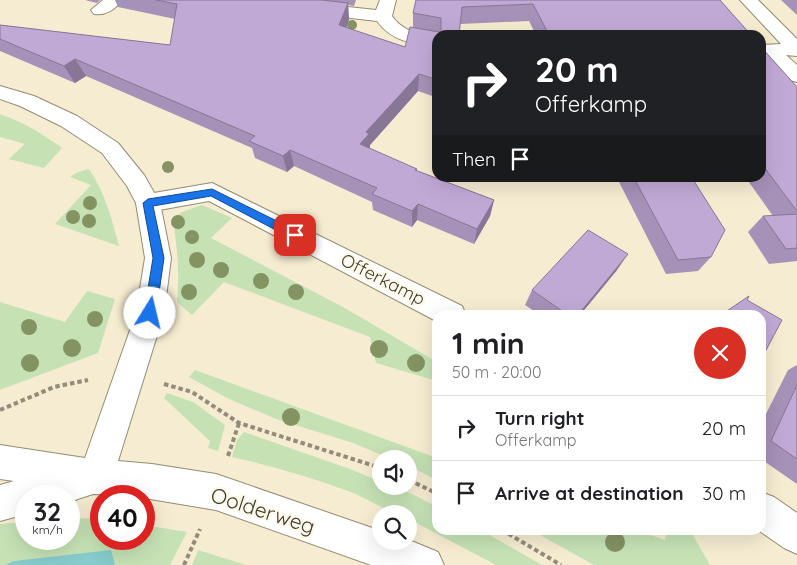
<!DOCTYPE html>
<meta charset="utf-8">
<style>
body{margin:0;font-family:Quicksand,sans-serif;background:#f6f6f6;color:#202124;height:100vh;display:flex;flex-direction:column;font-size:19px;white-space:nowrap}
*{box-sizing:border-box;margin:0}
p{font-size:16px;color:#757577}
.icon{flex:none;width:28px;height:28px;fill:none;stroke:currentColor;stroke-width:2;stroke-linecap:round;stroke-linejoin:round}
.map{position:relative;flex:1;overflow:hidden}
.details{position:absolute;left:432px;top:310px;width:334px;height:225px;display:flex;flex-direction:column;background:#fff;border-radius:15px;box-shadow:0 5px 20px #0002}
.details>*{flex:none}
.guide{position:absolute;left:432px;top:30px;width:334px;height:152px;border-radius:15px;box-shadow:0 5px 20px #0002;background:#202124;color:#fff;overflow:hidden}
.fabs{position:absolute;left:372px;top:450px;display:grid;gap:10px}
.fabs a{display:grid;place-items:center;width:45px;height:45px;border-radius:50%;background:#fff;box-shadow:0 5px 20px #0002;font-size:25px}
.speed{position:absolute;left:15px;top:485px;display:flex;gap:10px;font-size:25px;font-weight:700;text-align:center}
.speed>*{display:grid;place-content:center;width:65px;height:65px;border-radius:50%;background:#fff;box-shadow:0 5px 20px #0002;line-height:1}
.speed small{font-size:12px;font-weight:400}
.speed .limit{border:8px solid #d22;background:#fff;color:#111}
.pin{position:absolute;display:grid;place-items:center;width:42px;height:42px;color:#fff;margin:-21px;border-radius:10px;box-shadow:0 2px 8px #0006}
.me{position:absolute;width:55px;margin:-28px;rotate:9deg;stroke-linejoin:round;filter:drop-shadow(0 0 4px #0008)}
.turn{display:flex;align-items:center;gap:18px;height:105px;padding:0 20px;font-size:22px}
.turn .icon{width:65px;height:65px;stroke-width:2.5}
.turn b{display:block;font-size:35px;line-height:42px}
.then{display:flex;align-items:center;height:48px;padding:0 20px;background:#0003;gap:10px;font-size:19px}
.round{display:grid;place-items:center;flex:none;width:52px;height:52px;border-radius:26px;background:#f6f6f6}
.head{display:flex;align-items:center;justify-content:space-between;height:85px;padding:0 20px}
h1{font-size:30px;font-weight:700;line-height:38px}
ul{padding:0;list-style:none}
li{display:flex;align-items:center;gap:15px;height:65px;padding:0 20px;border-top:1px solid #e0e0e0}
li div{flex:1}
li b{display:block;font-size:19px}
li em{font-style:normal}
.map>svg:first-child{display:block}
.green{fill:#c6e2b5}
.water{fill:#87cbcc}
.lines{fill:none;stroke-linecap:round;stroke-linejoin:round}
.minor-casing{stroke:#948c73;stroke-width:2}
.tertiary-casing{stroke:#948c73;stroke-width:2}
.path{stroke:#928c7a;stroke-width:4;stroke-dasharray:4.5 3;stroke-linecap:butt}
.minor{fill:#fff;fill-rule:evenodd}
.tertiary{fill:#fff;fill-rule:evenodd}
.tree{fill:#849362}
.wall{fill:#a691b8}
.shaded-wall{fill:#877696}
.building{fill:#c1a9d6;stroke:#877696}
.route{fill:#1a73e8;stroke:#114b97}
.labels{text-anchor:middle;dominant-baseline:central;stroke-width:4.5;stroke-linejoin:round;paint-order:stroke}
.street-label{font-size:18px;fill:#403c31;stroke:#fff9e9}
.near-street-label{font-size:21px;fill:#403c31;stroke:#fff9e9}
</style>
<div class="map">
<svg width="797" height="565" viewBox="0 0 797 565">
<rect width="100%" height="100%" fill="#f5ecd1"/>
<g class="green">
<path d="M0 114C23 122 43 134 62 148L44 168 9 159 25 144 0 137Z"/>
<path d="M89 169C105 193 112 219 119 246L55 224 91 185 70 177 78 172Z"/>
<path d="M202 205 232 218 211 238 343 307 437 362V381L376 363 370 337 224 282 192 315 177 302C180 274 177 247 173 219L182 212Z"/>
<path d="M87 291 115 299 98 353 0 390V302L65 322Z"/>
<path d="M195 370 437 458V480L409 466V459H391L353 443 276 419 227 398 189 377Z"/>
<path d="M167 393 193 402 225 425 218 451 208 448 210 441 164 398Z"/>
<path d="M244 432 350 469 381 482V486C401 486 420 498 437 507L438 530H481L542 565H496L409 519V514C387 514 368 498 348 491 310 477 271 466 232 457L237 440Z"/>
<path d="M90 518 101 519V539H144V525L187 532 170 565H0V524L26 522V539H69V519Z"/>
<path d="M531 530H636L665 540 667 530H690L710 565H594Z"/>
<path d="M198 550 246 565H192Z"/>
</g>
<path class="water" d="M111 550 115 565H5L14 561Z"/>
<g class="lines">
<g class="minor-casing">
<g id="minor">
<path d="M103 0H122C116 9 105 16 94 14L91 10Z"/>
<path d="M247 0H283L376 10 380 0H396L392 16C403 32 419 34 438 36V47C414 44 392 42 377 21L263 8 249 4Z"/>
<path d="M740 0H758L797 39V56L786 55 797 65V82L790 80 767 56 761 57V45L781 44Z"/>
<path d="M212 183 462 306 466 315H438V322L209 201 148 212 139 209 136 203 139 197 148 194Z"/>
<path d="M761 492 774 497 797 513V554L784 548 758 530H761Z"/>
</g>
</g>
<g class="tertiary-casing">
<path id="tertiary" d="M0 86 34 96 77 116 118 143 144 175 160 203 171 258 164 313 118 461 152 464 216 474 381 531V541L409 540 438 552 444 565H371L216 510 144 498V496L93 494 69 502V496H26V514L0 521V485L14 481 0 479V445L85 458 136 313 145 258 136 203 127 186 102 153 61 126 20 106 0 99Z"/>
</g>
<g class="path">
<path d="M164 384 192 392 239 423 381 468"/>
<path d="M0 410 54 387 88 380"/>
<path d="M228 456 239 423"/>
<path d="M409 480 438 494"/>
<path d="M502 530 561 565"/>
<path d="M184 565 200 529"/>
</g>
<use href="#minor" class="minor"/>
<use href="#tertiary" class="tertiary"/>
</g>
<g class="tree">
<circle cx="352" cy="25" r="5"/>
<circle cx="168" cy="167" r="6"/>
<circle cx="90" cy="203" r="7"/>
<circle cx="73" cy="217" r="7"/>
<circle cx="89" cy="221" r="7"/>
<circle cx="178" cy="222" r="7"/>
<circle cx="192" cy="237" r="7"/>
<circle cx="197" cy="260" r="8"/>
<circle cx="221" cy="270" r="8"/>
<circle cx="261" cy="281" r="8"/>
<circle cx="189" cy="292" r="8"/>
<circle cx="296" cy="292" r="8"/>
<circle cx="95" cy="319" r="8"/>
<circle cx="29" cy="327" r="8"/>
<circle cx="72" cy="348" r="9"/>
<circle cx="379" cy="349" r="9"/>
<circle cx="30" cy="363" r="9"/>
<circle cx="416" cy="363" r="9"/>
<circle cx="291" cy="417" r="9"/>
<circle cx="615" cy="542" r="10"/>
</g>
<g class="wall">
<path d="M85 0H100L97 3Z"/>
<path d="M115 0H356L354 6 348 5 349 20 346 28 405 47 413 28V13L416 0H720L751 35H536L529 21 460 24 438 35V98L418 91 370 145V149L417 171 494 200 490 216 474 244 417 220 412 227 373 210 372 202 294 166 287 172 255 158 252 148 86 76 75 83 0 51V25L170 45 175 19 118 7Z"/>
<path d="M781 0H797V15Z"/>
<path d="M761 47 797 87V261L769 264 748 232 763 216H773L746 178H761Z"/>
<path d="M617 178H692L711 257 698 271 666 274Z"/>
<path d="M617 270 580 315H540L525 305 532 290Z"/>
<path d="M797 365V484L761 459V424L788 370Z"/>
</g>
<g class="shaded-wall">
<path d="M348 3 349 20 341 42 339 25Z"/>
<path d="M75 59 86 76 75 83 64 66Z"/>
<path d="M419 74 418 91 370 145V150L360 144 366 132Z"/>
<path d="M290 150 294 166 287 172 283 156Z"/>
<path d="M494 200 490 216 474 244 477 229Z"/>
<path d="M418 204 417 220 412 227V211Z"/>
<path d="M628 254 617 270 580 315H578Z"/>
</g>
<g class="building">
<path d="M156 0H321L348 3 339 25 405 47 410 27 439 32 441 30V18L413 13 416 0H720L751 35H549L533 4 462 7 459 35H438V80L419 74 366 132 369 134 360 144 417 169 415 170 494 200 477 229 418 204 412 211 372 194 377 188 290 150 283 156 249 141 255 136 75 59 64 66 0 39V25L170 45 177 4Z"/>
<path d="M761 47 797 87V211L761 163Z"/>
<path d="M634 178H692L725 230 711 257 678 260Z"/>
<path d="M797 214V248L786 249 763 216Z"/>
<path d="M588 230 628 254 578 315H568L532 290Z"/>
<path d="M749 296 747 300 782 320 765 352 761 350V315H721Z"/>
<path d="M797 385V459L771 441Z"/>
</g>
<path class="route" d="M212 189 299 232 301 235 295 239 291 238 211 196 153 206 164 258 156 313 154 317 150 319 146 317 144 313 153 258 143 203 148 199Z"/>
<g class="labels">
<g class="street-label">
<text transform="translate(383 279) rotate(27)">Offerkamp</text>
</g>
<g class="near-street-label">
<text transform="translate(263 510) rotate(18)">Oolderweg</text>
</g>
</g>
</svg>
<div class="fabs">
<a><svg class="icon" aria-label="sound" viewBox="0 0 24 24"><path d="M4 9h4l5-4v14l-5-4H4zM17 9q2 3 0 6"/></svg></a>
<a><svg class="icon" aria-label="search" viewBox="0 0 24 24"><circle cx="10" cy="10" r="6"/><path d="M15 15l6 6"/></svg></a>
</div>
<div class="speed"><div>32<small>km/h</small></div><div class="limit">40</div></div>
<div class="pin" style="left:295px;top:235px;background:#d93025"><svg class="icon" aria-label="arrive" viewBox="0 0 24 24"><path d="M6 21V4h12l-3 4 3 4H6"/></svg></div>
<svg class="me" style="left:150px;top:313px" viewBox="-20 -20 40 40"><circle r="19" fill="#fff"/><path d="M0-13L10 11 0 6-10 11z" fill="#1a73e8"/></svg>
<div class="guide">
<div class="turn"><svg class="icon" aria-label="right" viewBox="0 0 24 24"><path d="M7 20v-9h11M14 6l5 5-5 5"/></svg><div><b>20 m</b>Offerkamp</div></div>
<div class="then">Then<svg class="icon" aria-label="arrive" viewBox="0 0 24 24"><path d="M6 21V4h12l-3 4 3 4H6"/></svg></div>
</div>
<section class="details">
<div class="head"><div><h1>1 min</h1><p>50 m · 20:00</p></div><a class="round" style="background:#d93025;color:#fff"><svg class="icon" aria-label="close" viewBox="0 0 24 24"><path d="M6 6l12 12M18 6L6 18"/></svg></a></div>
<ul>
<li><svg class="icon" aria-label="right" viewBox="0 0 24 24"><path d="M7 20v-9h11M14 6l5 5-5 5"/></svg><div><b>Turn right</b><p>Offerkamp</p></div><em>20 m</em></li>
<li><svg class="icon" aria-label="arrive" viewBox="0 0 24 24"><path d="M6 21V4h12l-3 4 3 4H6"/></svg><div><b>Arrive at destination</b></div><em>30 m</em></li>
</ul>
</section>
</div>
